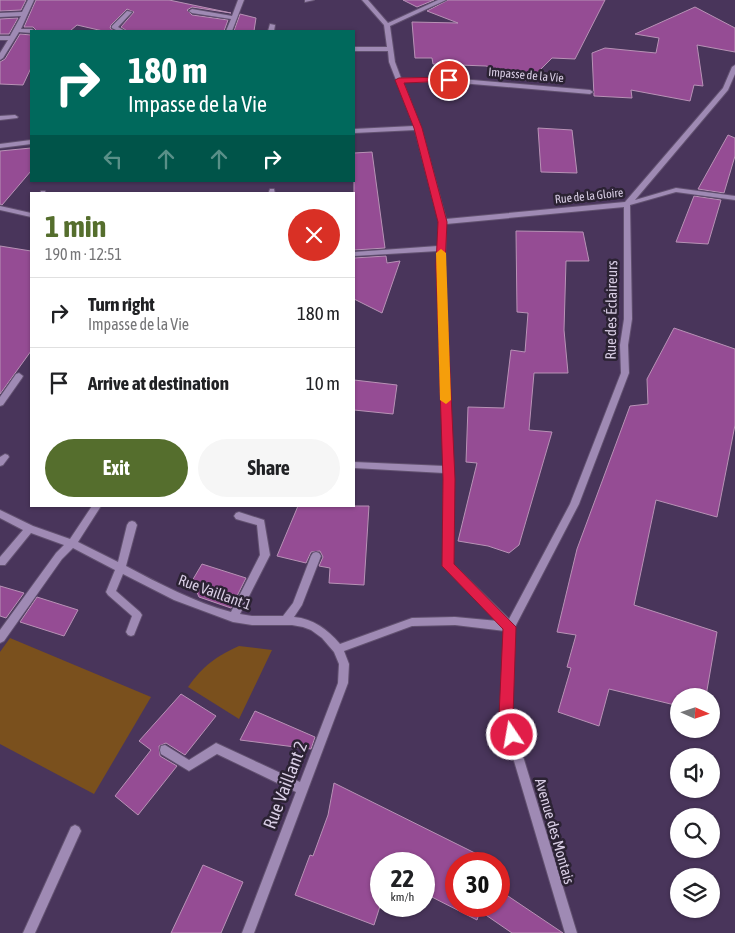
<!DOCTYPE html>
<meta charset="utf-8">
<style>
body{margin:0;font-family:"Asap Condensed",sans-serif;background:#f6f6f6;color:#202124;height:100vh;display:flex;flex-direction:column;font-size:19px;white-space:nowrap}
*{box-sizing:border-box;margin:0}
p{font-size:16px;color:#757577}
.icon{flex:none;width:28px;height:28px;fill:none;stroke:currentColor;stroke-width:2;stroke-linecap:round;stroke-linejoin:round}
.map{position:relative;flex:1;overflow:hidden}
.drawer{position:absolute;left:30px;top:192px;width:325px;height:315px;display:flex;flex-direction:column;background:#fff;border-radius:0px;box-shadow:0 1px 4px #0004}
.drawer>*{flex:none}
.hud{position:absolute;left:30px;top:30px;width:325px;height:152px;border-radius:0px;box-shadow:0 1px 4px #0004;background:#00695c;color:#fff;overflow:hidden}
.needle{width:32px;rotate:93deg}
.fabs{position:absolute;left:670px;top:688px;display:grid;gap:10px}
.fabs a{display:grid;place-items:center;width:50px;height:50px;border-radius:50%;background:#fff;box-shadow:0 1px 4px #0004;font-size:25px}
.speed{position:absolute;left:370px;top:852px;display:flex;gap:10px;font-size:25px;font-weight:700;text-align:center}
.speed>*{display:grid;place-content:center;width:65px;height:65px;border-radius:50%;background:#fff;box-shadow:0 1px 4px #0004;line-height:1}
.speed small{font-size:12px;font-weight:400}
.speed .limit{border:8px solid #d22;background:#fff;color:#111}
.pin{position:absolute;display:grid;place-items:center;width:42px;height:42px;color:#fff;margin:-21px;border:2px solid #fff;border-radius:50%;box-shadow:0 1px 5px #0007}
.me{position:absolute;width:55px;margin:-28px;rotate:348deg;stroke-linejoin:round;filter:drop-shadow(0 0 4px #0008)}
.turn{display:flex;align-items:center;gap:18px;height:105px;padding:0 15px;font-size:22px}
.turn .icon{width:65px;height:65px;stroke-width:2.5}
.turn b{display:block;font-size:35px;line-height:42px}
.lanes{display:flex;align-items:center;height:48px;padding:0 15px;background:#0003;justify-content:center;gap:25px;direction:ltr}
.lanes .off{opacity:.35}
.round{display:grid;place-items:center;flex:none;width:52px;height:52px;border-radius:26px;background:#f6f6f6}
.overview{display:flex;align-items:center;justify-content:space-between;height:85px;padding:0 15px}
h1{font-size:30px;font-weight:700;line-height:38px;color:#556e2d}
.button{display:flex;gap:10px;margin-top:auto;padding:10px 15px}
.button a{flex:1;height:58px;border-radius:30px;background:#556e2d;color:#fff;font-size:20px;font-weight:700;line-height:58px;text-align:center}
.button a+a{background:#f6f6f6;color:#202124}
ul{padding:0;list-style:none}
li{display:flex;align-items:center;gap:15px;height:70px;padding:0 15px;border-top:1px solid #e0e0e0}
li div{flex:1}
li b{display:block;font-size:19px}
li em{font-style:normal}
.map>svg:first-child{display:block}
.green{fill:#7a501d}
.building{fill:#954c94;stroke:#b892b6}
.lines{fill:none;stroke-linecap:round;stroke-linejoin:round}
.minor-casing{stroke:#625170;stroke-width:2}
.minor{fill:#9f8ab4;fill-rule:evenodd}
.route{fill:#e11d48;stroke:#92132f}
.slow{fill:#f59e0b}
.labels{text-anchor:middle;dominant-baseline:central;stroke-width:5;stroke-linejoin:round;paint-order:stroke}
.far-street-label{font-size:12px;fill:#d8cde4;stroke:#2b2233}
.street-label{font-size:15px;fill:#d8cde4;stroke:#2b2233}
.near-street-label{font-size:18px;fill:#d8cde4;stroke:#2b2233}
</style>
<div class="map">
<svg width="735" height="933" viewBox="0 0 735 933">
<rect width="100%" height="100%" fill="#49355b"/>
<g class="green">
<path d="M10 638 151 697 94 794 0 744V652Z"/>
<path d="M239 646 272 650 239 719 188 687C204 665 215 657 239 646Z"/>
</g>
<g class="building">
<path d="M0 0H26L21 10 0 11Z"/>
<path d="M36 0H169L231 13 192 7 187 10 192 15 228 20 224 31H127L121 27 134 12 127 9 111 25 110 28 114 31H103L77 25 70 31H37L33 27H24Z"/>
<path d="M403 0H434L417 7Z"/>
<path d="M448 0H605L575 59 552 58 529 81 486 66 433 64 432 58H415L412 22 458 23 427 11Z"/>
<path d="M695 7 735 28V52L697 45 703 86 694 85 690 101 631 90 632 98 594 96 592 53 605 48 656 53 659 38 635 34Z"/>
<path d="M240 14 256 18 254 31H234Z"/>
<path d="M18 18 9 34H0V19Z"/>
<path d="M20 34 31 35V68L23 85 0 84V62L5 59Z"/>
<path d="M538 128 572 130 577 173 541 172Z"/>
<path d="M728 135 735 138V156L724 193 698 189Z"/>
<path d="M31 148V171L2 205 0 204V151Z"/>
<path d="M372 152 385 248 354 250V153Z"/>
<path d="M694 196 721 200 708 244 676 242Z"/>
<path d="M516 231 583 232 589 261H566L564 330 568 373H534L529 430 552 432 519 545 509 553 488 546 458 541 477 463 466 462 468 407 504 408 511 350 525 352 528 313 517 312Z"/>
<path d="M0 246 31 251V351L0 394Z"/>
<path d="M386 256 387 263 400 261 382 313 354 299V258Z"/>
<path d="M674 328 735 349V425L717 517 656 500 634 605 717 632 706 696H679V706L609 689 599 726 558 712 571 668 567 667 576 635 557 632 577 549 630 406 648 404 647 379Z"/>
<path d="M354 380 397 385 393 414 354 410Z"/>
<path d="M298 506H369L364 585 329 583 330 568 319 566 323 557 320 551 311 552 306 563 277 556Z"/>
<path d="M202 564 246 578 231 608 199 597 192 581Z"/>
<path d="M0 586 24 593 6 618 0 616Z"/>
<path d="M37 597 78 610 64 636 20 622Z"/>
<path d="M181 694 216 716 185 755 166 743 159 746 160 756 177 766 138 815 115 796 151 750 139 741Z"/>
<path d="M255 711 315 737 311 749 240 740Z"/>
<path d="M334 783 497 864H456V906H499V890L563 933H512L480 911 477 920 424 893V864H381V903L374 925 295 895 310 855 313 856 328 815Z"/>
<path d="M203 865 243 882 221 933H171Z"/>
</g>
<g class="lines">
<g class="minor-casing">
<g id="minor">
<path d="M28 0H34L21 29H32L35 31H31V33L19 32 3 58 0 60V53L8 40H0V36H10L21 16 0 17V13L22 12Z"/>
<path d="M238 0H244L232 31H226L231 19 192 13 189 11 192 9 232 16Z"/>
<path d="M305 0H314L305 2Z"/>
<path d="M362 0H368L388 23 438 0H446L390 26 395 62 401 78H449L590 90 593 92 590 94 449 82H403L421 128 446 219 625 202 723 88 732 67 735 65V74L728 90 635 200 676 188 735 196V200L676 192 630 205 632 319 628 345 629 373 579 504 515 627 511 717 577 933H565L501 717 505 631 455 625 412 626 344 651 349 664 348 683 254 933H242L296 792 217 754 189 771 161 754 160 750 161 746 165 745 189 760 216 743 300 782 338 683 339 664 334 652 322 638 311 630 303 627 292 625H252L233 622 174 600 123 574 116 591 140 612 142 615 134 635 131 636 128 635 126 632 132 616 108 595 106 592 115 570 73 548 62 559 4 641 0 643V630L56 553 64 545 31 533 5 565H0V557L23 530 0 518V510L33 526 70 539 92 506H101L78 542 118 562 127 525 129 522 132 521 135 522 137 525 126 566C160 584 194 602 231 612L260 555 257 525 236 519 234 516 236 513 239 512 264 520 270 555 240 614 252 616H283L293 603 311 556 313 553 316 552 319 553 321 556 302 605 294 617C314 619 327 629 340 644L412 618 455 617 498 621 443 566 444 473 354 468V462L444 466 437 265 438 251 354 256V252L438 246 439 222 415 130 354 133V129L414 126 389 62 388 51H354V47H387L384 25ZM624 207V319L620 345 621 373 570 504 509 619 453 564V479L445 265 446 224Z"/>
<path d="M127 11 132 12 118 27 125 31H118L112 28V26Z"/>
<path d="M270 24 275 25 274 31H268Z"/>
<path d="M15 115 18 117 17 118 0 120V116Z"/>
<path d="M31 140V144L0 148V144Z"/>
<path d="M270 189H274L275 194H268Z"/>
<path d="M41 191H45L46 194H40Z"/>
<path d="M0 206 31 213V217L0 210Z"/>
<path d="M19 373 23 376 22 378 3 405 0 406V397L16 374Z"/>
<path d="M5 454 8 455 9 457 3 465 0 466V457Z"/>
<path d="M75 825 79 827 81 831 35 933H23L71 827Z"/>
</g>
</g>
<use href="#minor" class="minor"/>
</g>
<path class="route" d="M449 77 452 78V81L404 83 422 128 447 222 445 265 455 479 454 564 516 627 513 716 519 735 517 740 512 742 507 740 499 716 503 629 442 566 443 479 436 265 438 222 414 128 395 80 399 78Z"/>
<path class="slow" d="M441 249 446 253 451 400 446 404 440 400 436 253Z"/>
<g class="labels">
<g class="far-street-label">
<text transform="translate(526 75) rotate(5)">Impasse de la Vie</text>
<text transform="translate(589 196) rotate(-6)">Rue de la Gloire</text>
</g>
<g class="street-label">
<text transform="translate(611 310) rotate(-89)">Rue des Éclaireurs</text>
<text transform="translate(215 592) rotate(20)">Rue Vaillant 1</text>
<text transform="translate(555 831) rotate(74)">Avenue des Montais</text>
</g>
<g class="near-street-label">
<text transform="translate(285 785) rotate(-69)">Rue Vaillant 2</text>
</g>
</g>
</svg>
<div class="fabs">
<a><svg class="needle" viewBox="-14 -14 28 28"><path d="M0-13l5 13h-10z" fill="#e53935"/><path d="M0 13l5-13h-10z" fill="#757577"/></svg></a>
<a><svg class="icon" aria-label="sound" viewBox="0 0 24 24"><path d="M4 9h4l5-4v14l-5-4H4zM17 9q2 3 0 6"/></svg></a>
<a><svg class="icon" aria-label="search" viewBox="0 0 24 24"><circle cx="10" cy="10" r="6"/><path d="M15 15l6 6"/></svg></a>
<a><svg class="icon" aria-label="layers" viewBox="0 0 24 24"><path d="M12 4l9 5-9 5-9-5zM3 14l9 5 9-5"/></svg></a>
</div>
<div class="speed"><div>22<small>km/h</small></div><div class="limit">30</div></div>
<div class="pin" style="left:449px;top:80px;background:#d93025"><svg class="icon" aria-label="arrive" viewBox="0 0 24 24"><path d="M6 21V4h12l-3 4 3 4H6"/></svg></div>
<svg class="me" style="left:512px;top:735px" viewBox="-20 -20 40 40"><circle r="17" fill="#e11d48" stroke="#fff" stroke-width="3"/><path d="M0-11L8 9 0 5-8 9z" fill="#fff"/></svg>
<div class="hud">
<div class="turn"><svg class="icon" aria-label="right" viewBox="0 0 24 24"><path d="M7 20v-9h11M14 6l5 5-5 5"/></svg><div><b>180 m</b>Impasse de la Vie</div></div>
<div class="lanes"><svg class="icon off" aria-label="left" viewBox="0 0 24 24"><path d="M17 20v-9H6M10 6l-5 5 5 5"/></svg><svg class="icon off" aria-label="ahead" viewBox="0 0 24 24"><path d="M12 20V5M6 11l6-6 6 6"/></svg><svg class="icon off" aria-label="ahead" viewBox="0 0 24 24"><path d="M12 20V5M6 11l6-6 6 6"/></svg><svg class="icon" aria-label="right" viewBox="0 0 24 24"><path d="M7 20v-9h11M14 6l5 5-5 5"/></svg></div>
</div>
<section class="drawer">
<div class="overview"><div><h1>1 min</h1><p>190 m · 12:51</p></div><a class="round" style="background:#d93025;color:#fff"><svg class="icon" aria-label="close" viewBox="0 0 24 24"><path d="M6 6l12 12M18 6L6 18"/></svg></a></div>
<ul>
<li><svg class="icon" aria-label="right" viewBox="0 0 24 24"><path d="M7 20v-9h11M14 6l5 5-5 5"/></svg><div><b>Turn right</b><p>Impasse de la Vie</p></div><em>180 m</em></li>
<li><svg class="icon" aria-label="arrive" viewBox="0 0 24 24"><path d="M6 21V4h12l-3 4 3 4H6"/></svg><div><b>Arrive at destination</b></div><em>10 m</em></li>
</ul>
<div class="button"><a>Exit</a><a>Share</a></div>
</section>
</div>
